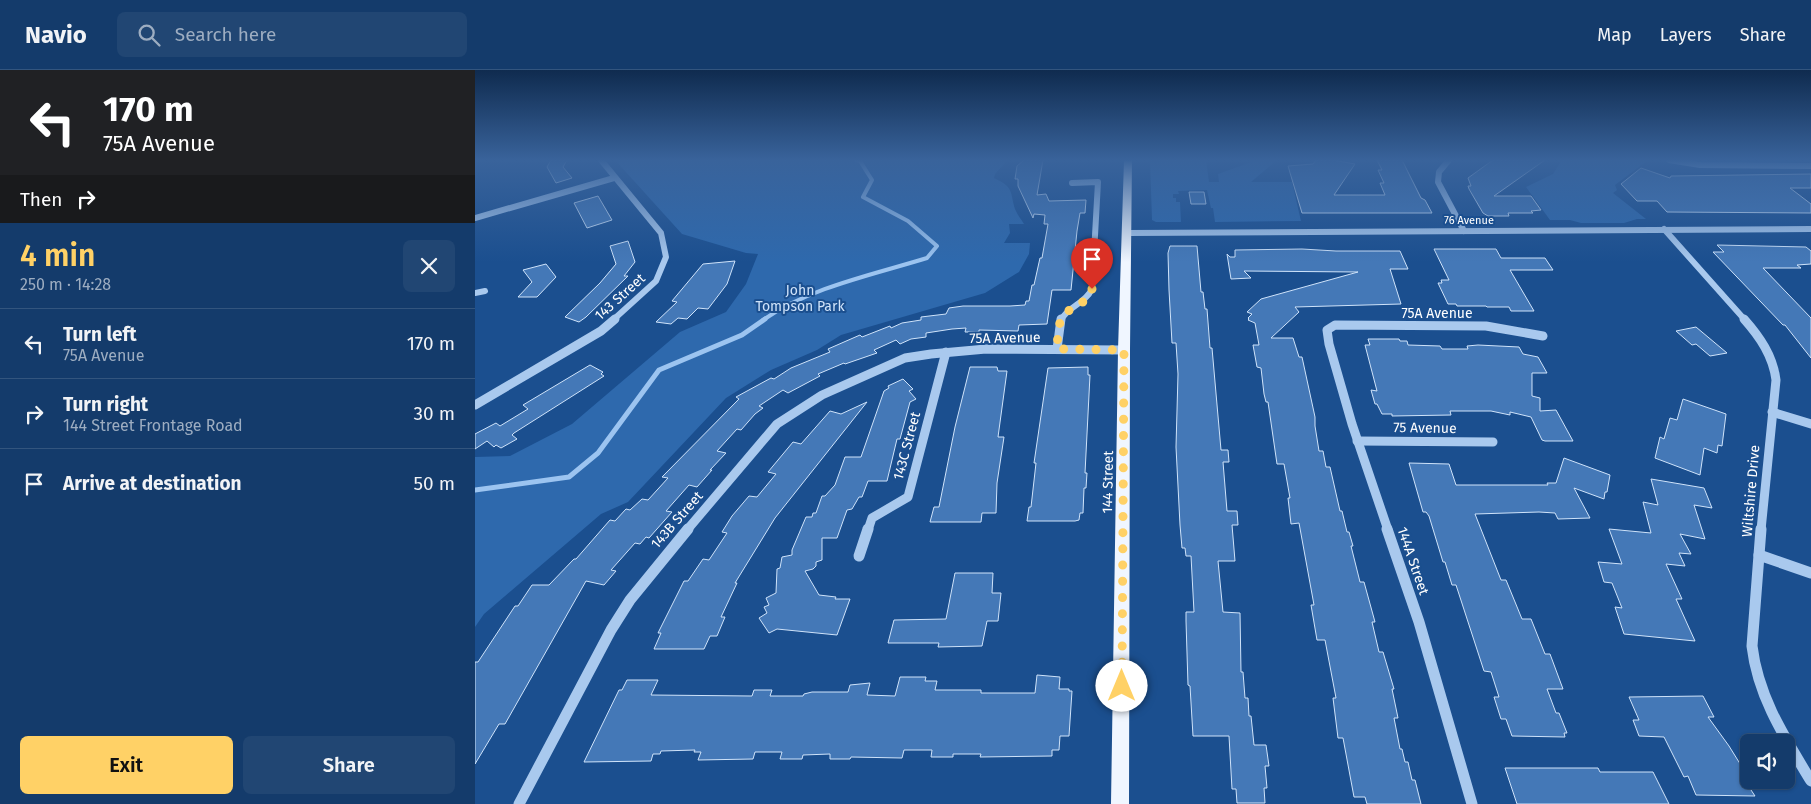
<!DOCTYPE html>
<meta charset="utf-8">
<style>
body{margin:0;font-family:"Fira Sans",sans-serif;background:#214673;color:#f1f3f6;height:100vh;display:flex;flex-direction:column;font-size:19px;white-space:nowrap}
*{box-sizing:border-box;margin:0}
p{font-size:16px;color:#9dadc1}
.icon{flex:none;width:28px;height:28px;fill:none;stroke:currentColor;stroke-width:2;stroke-linecap:round;stroke-linejoin:round}
.map{position:relative;flex:1;overflow:hidden}
.details{display:flex;flex-direction:column;background:#143b6b;width:475px}
.details>*{flex:none}
.banner{background:#202124;color:#fff;overflow:hidden}
.buttons{position:absolute;left:1265px;top:664px;display:grid;gap:10px}
.buttons a{display:grid;place-items:center;width:55px;height:55px;border-radius:8px;background:#143b6b;box-shadow:0 1px 4px #0004,0 0 0 1px #33557e;font-size:25px}
.pin{position:absolute;display:grid;place-items:center;width:42px;height:42px;color:#fff;margin:-51px -21px;border-radius:50% 50% 50% 0;rotate:-45deg;box-shadow:0 0 5px #0007}
.pin .icon{rotate:45deg}
.me{position:absolute;width:55px;margin:-28px;rotate:0deg;stroke-linejoin:round;filter:drop-shadow(0 0 4px #0008)}
.turn{display:flex;align-items:center;gap:18px;height:105px;padding:0 20px;font-size:22px}
.turn .icon{width:65px;height:65px;stroke-width:2.5}
.turn b{display:block;font-size:35px;line-height:42px}
.then{display:flex;align-items:center;height:48px;padding:0 20px;background:#0003;gap:10px;font-size:19px}
.round{display:grid;place-items:center;flex:none;width:52px;height:52px;border-radius:8px;background:#214673}
.headline{display:flex;align-items:center;justify-content:space-between;height:85px;padding:0 20px}
h1{font-size:30px;font-weight:600;line-height:38px;color:#ffd166}
.cta{display:flex;gap:10px;margin-top:auto;padding:10px 20px}
.cta a{flex:1;height:58px;border-radius:8px;background:#ffd166;color:#111;font-size:20px;font-weight:600;line-height:58px;text-align:center}
.cta a+a{background:#214673;color:#f1f3f6}
ul{padding:0;list-style:none}
li{display:flex;align-items:center;gap:15px;height:70px;padding:0 20px;border-top:1px solid #33557e}
li div{flex:1}
li b{display:block;font-size:19px}
li em{font-style:normal}
header{display:flex;align-items:center;gap:30px;box-sizing:border-box;height:70px;padding:0 25px;background:#143b6b;border-bottom:1px solid #33557e}
header strong{font-size:24px}
nav{display:flex;gap:28px;margin-inline-start:auto;font-size:18px}
.search{width:350px;height:45px;background:#214673;display:flex;align-items:center;gap:12px;box-sizing:border-box;padding:0 18px;border-radius:8px;color:#9dadc1;font-size:19px}
main{display:flex;flex:1;min-height:0}
.map>svg:first-child{display:block}
.green{fill:#2e69ad}
.lines{fill:none;stroke-linecap:round;stroke-linejoin:round}
.stream-far1{stroke:#9cc4f0;stroke-width:4}
.stream{stroke:#9cc4f0;stroke-width:5}
.building{fill:#4478b7;stroke:#cfe3fa}
.minor-far2{stroke:#a9c9ee;stroke-width:6}
.minor-far1{stroke:#a9c9ee;stroke-width:9}
.minor{stroke:#a9c9ee;stroke-width:11}
.major{fill:#f0f6ff;fill-rule:evenodd}
.route{stroke:#ffd166;stroke-width:9;stroke-dasharray:0 16.2}
.labels{text-anchor:middle;dominant-baseline:central;stroke-width:4;stroke-linejoin:round;paint-order:stroke}
.far-street-label{font-size:11px;fill:#fff;stroke:#1b4f8f}
.park-label{font-size:14px;fill:#cfe3fa;stroke:#1b4f8f}
.street-label{font-size:14px;fill:#fff;stroke:#1b4f8f}
</style>
<header>
<strong>Navio</strong>
<div class="search"><svg class="icon" aria-label="search" viewBox="0 0 24 24"><circle cx="10" cy="10" r="6"/><path d="M15 15l6 6"/></svg>Search here</div>
<nav><a>Map</a><a>Layers</a><a>Share</a></nav>
</header>
<main>
<section class="details">
<div class="banner">
<div class="turn"><svg class="icon" aria-label="left" viewBox="0 0 24 24"><path d="M17 20v-9H6M10 6l-5 5 5 5"/></svg><div><b>170 m</b>75A Avenue</div></div>
<div class="then">Then<svg class="icon" aria-label="right" viewBox="0 0 24 24"><path d="M7 20v-9h11M14 6l5 5-5 5"/></svg></div>
</div>
<div class="headline"><div><h1>4 min</h1><p>250 m · 14:28</p></div><a class="round"><svg class="icon" aria-label="close" viewBox="0 0 24 24"><path d="M6 6l12 12M18 6L6 18"/></svg></a></div>
<ul>
<li><svg class="icon" aria-label="left" viewBox="0 0 24 24"><path d="M17 20v-9H6M10 6l-5 5 5 5"/></svg><div><b>Turn left</b><p>75A Avenue</p></div><em>170 m</em></li>
<li><svg class="icon" aria-label="right" viewBox="0 0 24 24"><path d="M7 20v-9h11M14 6l5 5-5 5"/></svg><div><b>Turn right</b><p>144 Street Frontage Road</p></div><em>30 m</em></li>
<li><svg class="icon" aria-label="arrive" viewBox="0 0 24 24"><path d="M6 21V4h12l-3 4 3 4H6"/></svg><div><b>Arrive at destination</b></div><em>50 m</em></li>
</ul>
<div class="cta"><a>Exit</a><a>Share</a></div>
</section>
<div class="map">
<svg width="1336" height="734" viewBox="0 0 1336 734">
<rect width="100%" height="100%" fill="#1b4f8f"/>
<g class="green">
<path d="M140 90H533L520 104 519 108C539 117 535 122 540 139 542 144 546 149 549 154H534L535 163 529 173H555L554 184 544 202 510 223 366 265 342 280 296 300 251 328 153 432 126 444 9 544 0 557V387L35 386 97 354 205 262 251 242 271 214 283 184 271 183 207 164Z"/>
<path d="M675 90H731L734 112H744L743 104 782 90H802L776 112H817L826 151 740 152 738 138H736L732 120 703 121 704 124H698V128H701V132H705L706 152H681L677 150Z"/>
<path d="M1087 90H1173L1140 115 1142 120 1138 123 1171 149H1162L1149 153H1106L1095 150H1075L1051 117 1078 104Z"/>
</g>
<g class="lines">
<path class="stream-far1" d="M288 250C336 217 397 205 452 188L462 176 433 151 388 127 397 110 385 91 381 90"/>
<path class="stream" d="M0 420 94 407 123 383 184 300 267 265 290 249"/>
</g>
<g class="building">
<path d="M76 90H92L88 97 97 108 81 113 72 97Z"/>
<path d="M549 90H568L562 125 571 124 574 131 611 130 610 143H605L602 161 596 220H577L572 254 544 255 543 261 504 260V262H490L491 258 477 259 451 263V267L436 269 425 274 421 270 399 280 402 283 370 294 369 293 343 304 345 306 313 323 308 320 284 336 288 338 280 344 266 360 262 359 242 381 251 383 235 400H237L222 417 214 415 191 441 197 442 174 468 171 467 165 474 160 473 136 500 141 501 129 515 111 511 30 654H24L0 694V592H3L40 536H43L57 515H74L99 489H101L135 450 140 451 151 439 155 440 167 429 173 430 193 408 187 407 264 329 261 327 296 308 299 309 316 298 355 282 353 279 385 265 387 267 415 256 416 258 427 253 446 250V247L471 244 474 238 488 236H535L550 235 551 231H554L557 215H559L565 188H567L573 154H569L570 145 559 144 558 148 543 116V109H540L542 96Z"/>
<path d="M841 90H858L880 94 859 125H910L905 113H909L903 100H907L902 90H927L946 128 950 130 957 143H827L813 96 838 94Z"/>
<path d="M1018 90H1070L1019 126H1056L1066 140 1056 141 1058 143H1033L1034 146H1013L1008 143 994 119 993 116H996L993 108Z"/>
<path d="M1166 98 1195 108 1196 106 1336 104V118H1315L1336 134V143L1192 142 1182 131H1162L1146 114Z"/>
<path d="M714 122H729L731 134H716Z"/>
<path d="M123 126 137 150 112 158 99 133Z"/>
<path d="M153 171 160 192 149 206H153L111 247 104 252 90 247 125 213 141 194 135 176Z"/>
<path d="M1242 175 1331 177 1336 181V194L1322 195 1326 198H1288L1336 248V288L1310 255H1308L1238 182H1249Z"/>
<path d="M695 176H722L726 222H728L730 239H732L735 278H737L746 380H753L754 392H748L752 441H762L763 455H757L760 491H743L748 542 765 543 766 602H768L770 628H773L774 646H776L779 675H791L794 696H790L792 718H789L790 733H762L761 719H757L754 666H718L715 616 713 615 711 551V542H719L716 486H711L710 478H707L705 455 701 377 703 304 701 273H697L694 220 693 183Z"/>
<path d="M827 179 861 181H925L933 199H915L926 234 820 237 824 242 796 268H818L824 287H827L840 347V356L844 381H848L851 397H855L865 441H867L872 462H874L878 476H876L885 512H889L900 552H897L904 582H908L919 619H917L923 648H919L925 679H927L930 692H933L937 710H940L946 734H892L890 727H879L868 668H863L858 628H861L850 570H842L836 535H839L824 453 816 454 813 428H815L809 394H802L793 332H791L789 324 786 298 782 297 778 275H784L780 253 773 250 774 249 773 248 777 244 772 242 786 229 883 202 769 201 776 208 756 209 752 184 755 187H760V180Z"/>
<path d="M959 179H1021L1026 188H1070L1078 200H1035L1059 241H1036L1034 237H1012L1011 236H982L981 234H973L963 213H967L966 210H974Z"/>
<path d="M260 191 252 214 233 239 223 238 212 249 203 248 196 254 181 252 202 232 197 231 228 194Z"/>
<path d="M71 194 81 207 62 227H43L57 212 48 200Z"/>
<path d="M1221 257 1252 283 1235 286 1221 274 1217 275 1201 261Z"/>
<path d="M893 269H924L925 271H932L933 275 965 276 967 279H993L992 276 1003 275 1044 277 1048 284 1063 287 1072 303H1057V326L1065 328V341L1081 340 1098 371H1070L1067 370 1056 347 1035 342V345L1016 341H975L976 345 917 346V344H907L902 334H900L896 320 902 321 890 275H895Z"/>
<path d="M115 295 128 302 126 304 129 306 39 363 37 365 42 369 26 378 21 375 19 377 12 371 0 379V364L21 353 25 356 53 339 48 335Z"/>
<path d="M495 297H522L523 301H532L523 367H529L522 413 521 443H507L506 452H455L459 437H464L480 357Z"/>
<path d="M613 297V305H615L610 403H612L611 418H609L608 443H605L604 450 600 451H552L554 437H556L561 393H559L573 298Z"/>
<path d="M428 309 438 319 434 321 441 329 435 332 425 369H422L412 411H393L387 427H384L377 439 372 440 362 468H347V490L341 492V496L338 499 330 501 344 525 361 527 360 529H375L362 565 302 559 294 563 284 548 292 543 289 537 294 535 291 528 301 523 302 499 305 498 307 487 317 485V480L331 447H337L338 443H341L347 426H350L360 415 370 387H386L409 321 414 318 413 316Z"/>
<path d="M1208 329 1251 344 1247 376 1243 375 1242 383 1229 378 1225 405 1180 388 1185 367 1189 369 1195 348 1202 350Z"/>
<path d="M392 332 300 448 260 513H262L246 547H250L242 566H235L229 579H179L186 563H183L209 511H213L228 489 234 490 252 463 247 462 257 446 274 426 282 427 301 404 293 402 318 372 326 374 355 341 366 344Z"/>
<path d="M1089 388 1135 405 1132 422H1130L1129 429 1099 418 1115 448 1083 449 1080 443 1064 442 1000 444 1026 510H1031L1047 549H1056L1070 584H1075L1088 619H1072L1081 643H1084L1092 663H1089L1090 667 1037 666 1031 649H1026L1019 627H1024L1016 602 1009 601 981 515H977L970 492H968L954 446 951 442H948L934 393 974 394 981 415H1073L1072 413H1081Z"/>
<path d="M1176 409 1229 418 1237 438 1219 435 1230 469 1205 464 1216 484 1204 483 1210 496 1191 494 1207 529H1201L1220 571 1149 564 1140 537 1147 538 1137 513 1129 512 1123 492 1147 494 1134 459 1176 463 1168 432 1183 435Z"/>
<path d="M480 503H518L517 523H526L523 551H512L507 576 463 577 464 573H413L419 550 471 549Z"/>
<path d="M562 605 585 607 584 619H594V621H597L594 666H585L584 680H577V686L505 687 506 684H478V687H456L457 680H429L427 688 376 687 375 689H355V684L328 685 327 689H305L307 682H280L278 689 223 690 226 682H219L220 680 186 681 185 684H178L176 691 109 692 144 620H147L152 610H183L176 625 277 626 279 620H297L295 626H328L329 624 337 622H373L375 615 395 613 392 625 420 626 425 607H451L450 611H462L460 620H506V623H560Z"/>
<path d="M1228 626 1239 647H1233L1254 676 1277 713 1272 714 1280 726 1221 725 1213 706 1209 707 1189 667 1164 666 1158 650H1164L1154 627Z"/>
<path d="M1030 698H1123L1125 702H1178L1194 734H1042Z"/>
</g>
<g class="lines">
<g class="minor-far2">
<path d="M126 90 186 163 191 187 181 211 138 250"/>
<path d="M974 90 964 102 963 112 989 161"/>
<path d="M1194 90 1225 95 1336 96"/>
<path d="M0 148 139 108"/>
<path d="M1189 159 1270 250"/>
<path d="M652 163 1336 159"/>
<path d="M0 223 10 221"/>
<path d="M586 250C593 236 610 234 617 219L623 112 597 113"/>
</g>
<g class="minor-far1">
<path d="M1269 249C1285 267 1298 286 1301 310L1286 460"/>
<path d="M582 279 586 249"/>
<path d="M0 335 126 261 140 249"/>
<path d="M1297 342 1336 354"/>
<path d="M882 371 1018 372"/>
<path d="M212 460 302 354 347 325 430 288 456 284 511 279 649 280"/>
<path d="M393 460 397 448 433 427 471 282"/>
<path d="M913 460 877 354 854 274 852 260 860 255 1011 256 1068 266"/>
</g>
<g class="minor">
<path d="M912 459 944 552 997 734"/>
<path d="M1286 459 1277 576C1283 627 1310 668 1336 711"/>
<path d="M1284 485 1336 503"/>
<path d="M384 486 393 459"/>
<path d="M44 734 136 560 155 530 213 459"/>
</g>
<path class="major" d="M649 90H657L655 280 654 734H636L643 280Z"/>
</g>
<linearGradient id="sky" x2="0" y2="1"><stop stop-color="#0f2b4f"/><stop offset="0.47" stop-color="#39639b"/><stop offset="1" stop-color="#39639b" stop-opacity="0"/></linearGradient>
<rect width="1336" height="192" fill="url(#sky)"/>
<g class="lines">
<path class="route" d="M617 219C611 236 600 233 589 245 582 253 583 269 582 279L649 280 647 616"/>
</g>
<g class="labels">
<g class="far-street-label">
<text x="994" y="150">76 Avenue</text>
</g>
<g class="park-label">
<text x="325" y="220">John<tspan x="325" dy="16">Tompson Park</tspan></text>
</g>
<g class="street-label">
<text transform="translate(145 227) rotate(-42)">143 Street</text>
<text x="962" y="243">75A Avenue</text>
<text transform="translate(530 268) rotate(-1)">75A Avenue</text>
<text transform="translate(950 358) rotate(1)">75 Avenue</text>
<text transform="translate(432 376) rotate(-75)">143C Street</text>
<text transform="translate(633 412) rotate(-89)">144 Street</text>
<text transform="translate(1276 421) rotate(-85)">Wiltshire Drive</text>
<text transform="translate(202 450) rotate(-49)">143B Street</text>
<text transform="translate(938 491) rotate(71)">144A Street</text>
</g>
</g>
</svg>
<div class="buttons">
<a><svg class="icon" aria-label="sound" viewBox="0 0 24 24"><path d="M4 9h4l5-4v14l-5-4H4zM17 9q2 3 0 6"/></svg></a>
</div>
<div class="pin" style="left:617px;top:219px;background:#d93025"><svg class="icon" aria-label="arrive" viewBox="0 0 24 24"><path d="M6 21V4h12l-3 4 3 4H6"/></svg></div>
<svg class="me" style="left:647px;top:616px" viewBox="-20 -20 40 40"><circle r="19" fill="#fff"/><path d="M0-13L10 11 0 6-10 11z" fill="#ffd166"/></svg>
</div>
</main>
